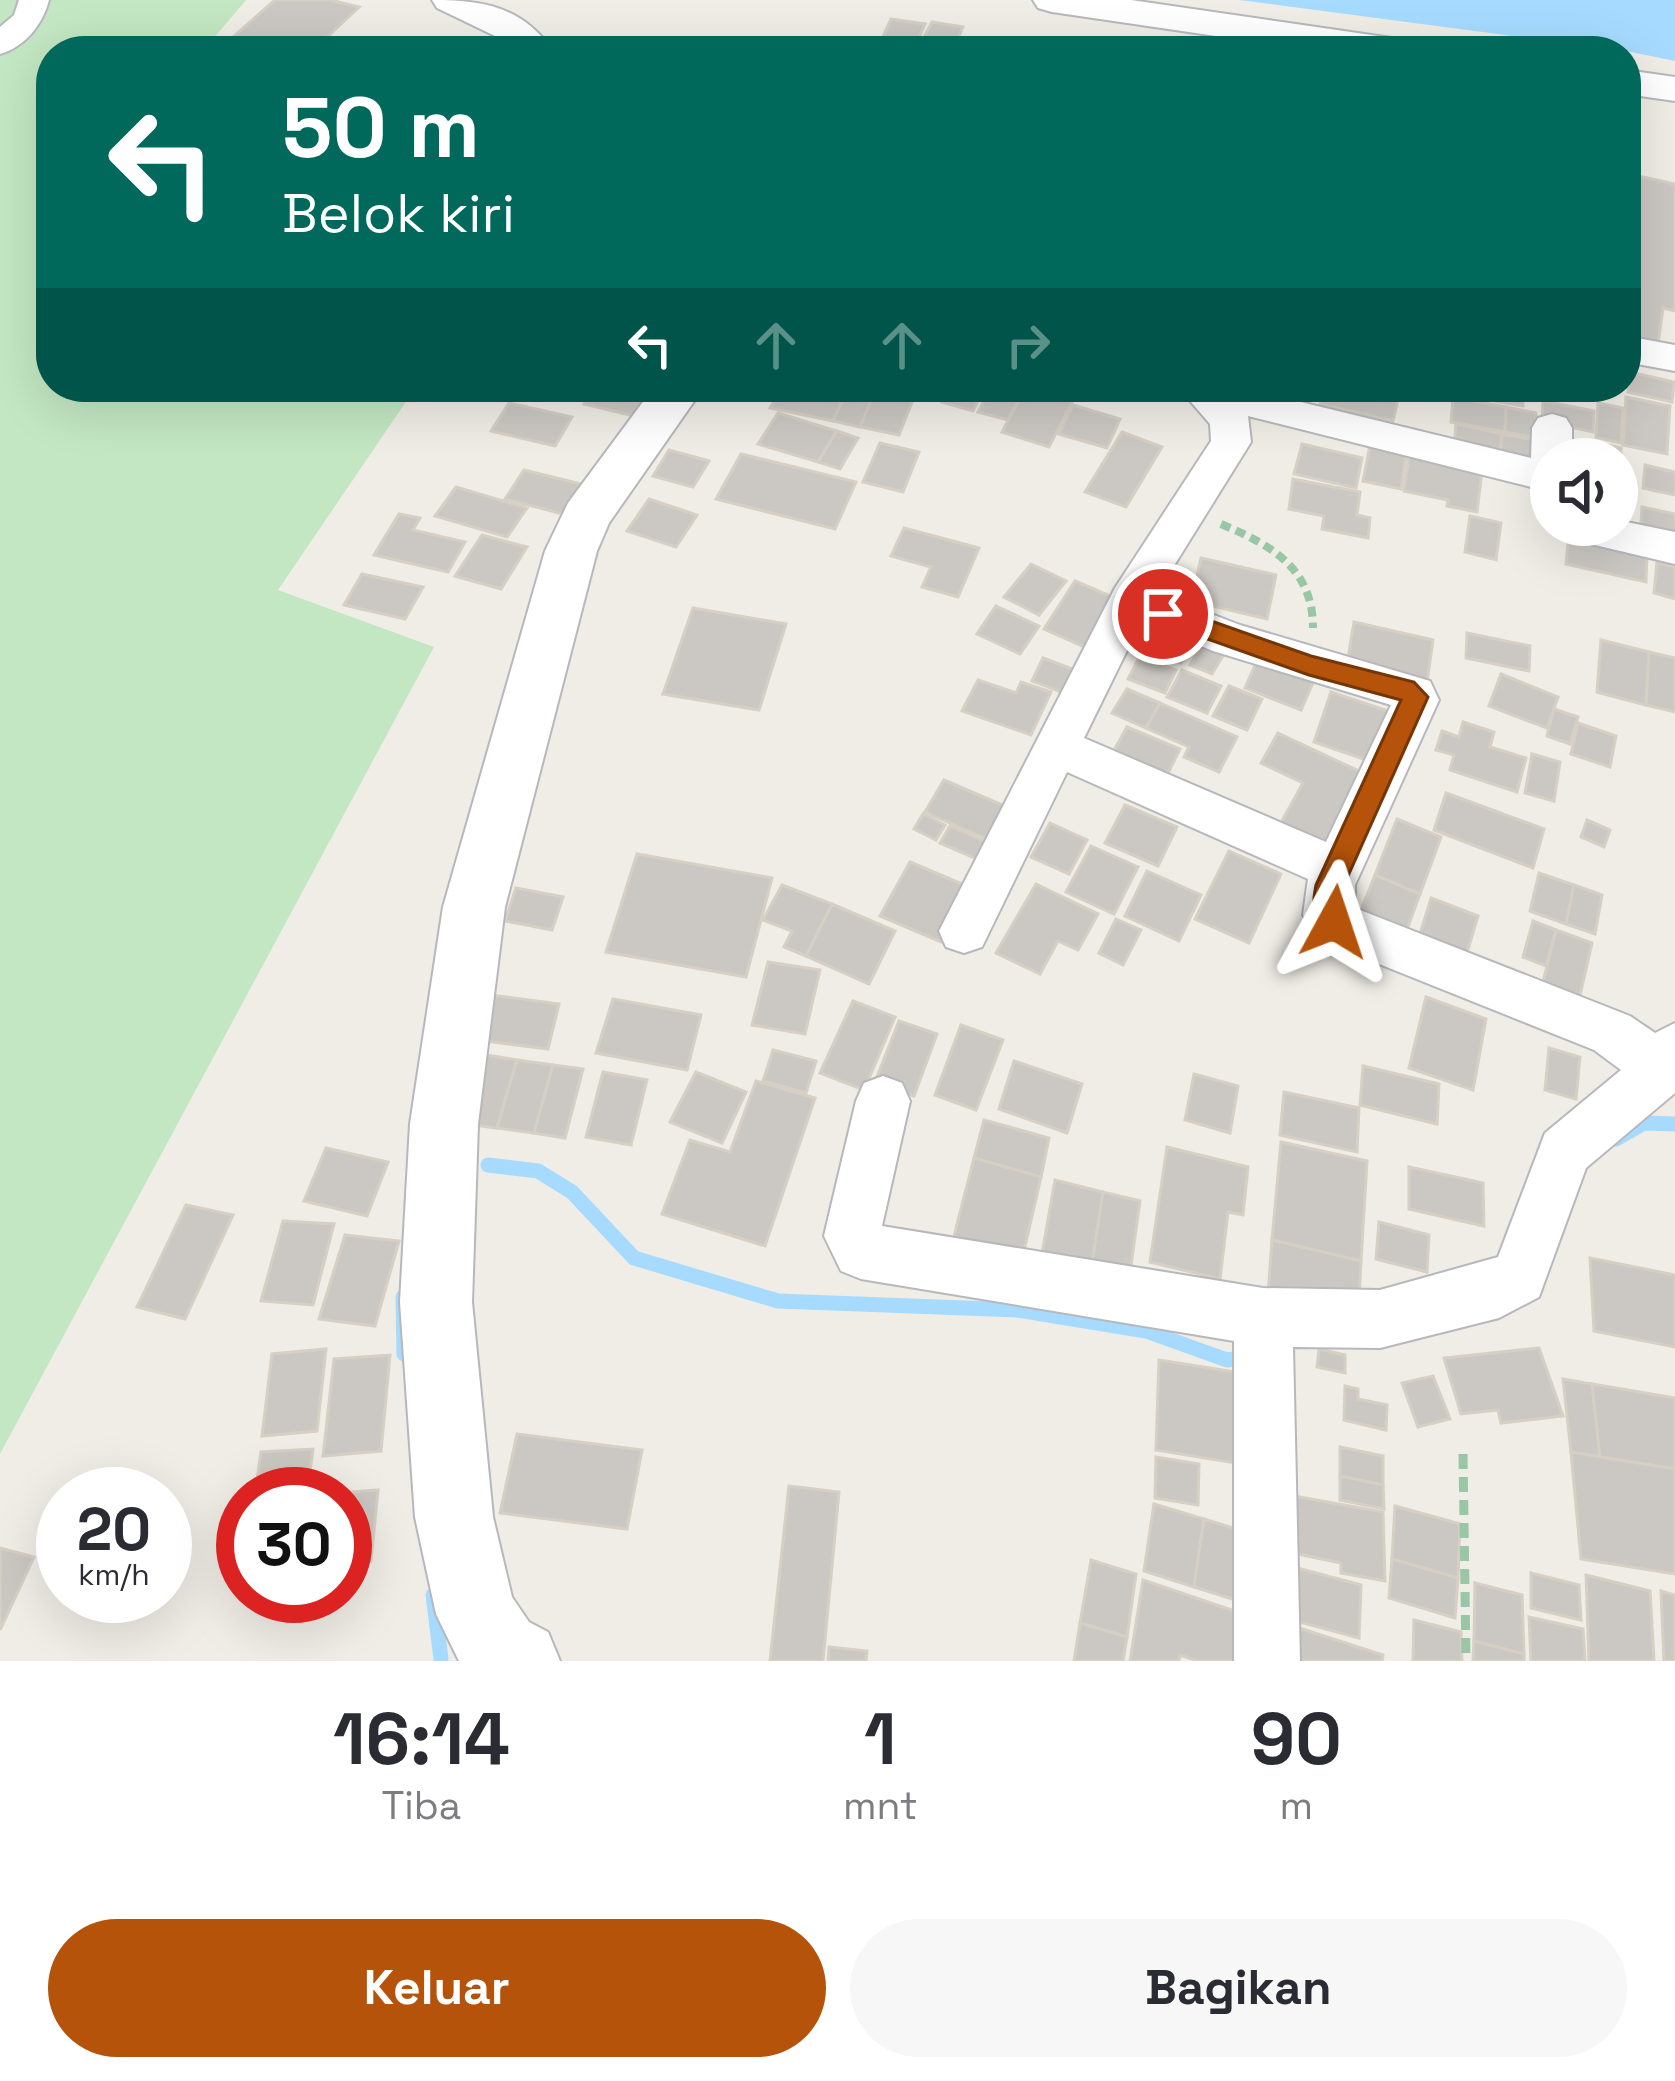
<!DOCTYPE html>
<html lang="id">
<style>
body{margin:0;font-family:"Space Grotesk",sans-serif;background:#f7f7f7;color:#2b2b33;height:100vh;display:flex;flex-direction:column;font-size:45px;white-space:nowrap}
*{box-sizing:border-box;margin:0}
p{font-size:39px;color:#7c7c81}
.icon{flex:none;width:66px;height:66px;fill:none;stroke:currentColor;stroke-width:2;stroke-linecap:round;stroke-linejoin:round}
.map{position:relative;height:1661px;overflow:hidden}
.sheet{display:flex;flex-direction:column;background:#fff;flex:1}
.sheet>*{flex:none}
.top-card{position:absolute;left:36px;top:36px;width:1605px;height:366px;border-radius:48px;box-shadow:0 12px 48px #0002;background:#00695c;color:#fff;overflow:hidden}
.tools{position:absolute;left:1530px;top:438px;display:grid;gap:24px}
.tools a{display:grid;place-items:center;width:108px;height:108px;border-radius:50%;background:#fff;box-shadow:0 12px 48px #0002;font-size:60px}
.speed{position:absolute;left:36px;top:1467px;display:flex;gap:24px;font-size:60px;font-weight:700;text-align:center}
.speed>*{display:grid;place-content:center;width:156px;height:156px;border-radius:50%;background:#fff;box-shadow:0 12px 48px #0002;line-height:1}
.speed small{font-size:30px;font-weight:400}
.speed .limit{border:18px solid #d22;background:#fff;color:#111}
.pin{position:absolute;display:grid;place-items:center;width:102px;height:102px;color:#fff;margin:-51px;border:6px solid #fff;border-radius:50%;box-shadow:0 3px 12px #0007}
.me{position:absolute;width:132px;margin:-66px;rotate:5deg;stroke-linejoin:round;filter:drop-shadow(0 0 9px #0008)}
.turn{display:flex;align-items:center;gap:42px;height:252px;padding:0 48px;font-size:54px}
.turn .icon{width:156px;height:156px;stroke-width:2.5}
.turn b{display:block;font-size:84px;line-height:102px}
.lanes{display:flex;align-items:center;height:114px;padding:0 48px;background:#0003;justify-content:center;gap:60px;direction:ltr}
.lanes .off{opacity:.35}
.eta{display:flex;justify-content:space-evenly;align-items:center;height:204px;text-align:center}
.eta b{font-size:72px;font-weight:700;line-height:84px}
.button{display:flex;gap:24px;margin-top:auto;padding:24px 48px}
.button a{flex:1;height:138px;border-radius:72px;background:#b45309;color:#fff;font-size:48px;font-weight:700;line-height:138px;text-align:center}
.button a+a{background:#f7f7f7;color:#2b2b33}
.map>svg:first-child{display:block}
.green{fill:#c3e7c2}
.water{fill:#a6dbff}
.lines{fill:none;stroke-linecap:round;stroke-linejoin:round}
.stream{stroke:#a6dbff;stroke-width:15}
.building{fill:#cbc8c3;stroke:#d5cfc4;stroke-width:3}
.minor-casing{stroke:#b6b8bc;stroke-width:4}
.tertiary-casing{stroke:#b6b8bc;stroke-width:4}
.path-far1{stroke:#99c7a5;stroke-width:8;stroke-dasharray:10 6;stroke-linecap:butt}
.path{stroke:#99c7a5;stroke-width:9;stroke-dasharray:15 8;stroke-linecap:butt}
.minor{fill:#fff;fill-rule:evenodd}
.tertiary{fill:#fff;fill-rule:evenodd}
.route{fill:#b45309;stroke:#753606;stroke-width:3}
</style>
<div class="map">
<svg width="1675" height="1661" viewBox="0 0 1675 1661">
<rect width="100%" height="100%" fill="#f0ede6"/>
<path class="green" d="M0 0H246L203 51H51V387H416L278 590 434 647 0 1454Z"/>
<path class="water" d="M1239 0H1675V61L1626 51Z"/>
<g class="lines">
<g class="stream">
<path d="M1616 1139 1644 1123 1675 1124"/>
<path d="M488 1165 538 1171 572 1192 634 1258 778 1301 1018 1310 1146 1331 1227 1360 1248 1357"/>
<path d="M403 1297 404 1354"/>
<path d="M433 1595 441 1659"/>
</g>
</g>
<g class="building">
<path d="M275 0H330L359 7 312 51H217Z"/>
<path d="M891 19 925 24 913 51 877 50Z"/>
<path d="M932 22 963 27 952 51 920 45Z"/>
<path d="M435 39 456 46 450 51H403L414 43 426 46Z"/>
<path d="M1638 176 1675 184V311L1663 308 1657 351 1626 344V242Z"/>
<path d="M1630 372 1674 382 1672 402 1628 392Z"/>
<path d="M594 387H639L649 389 634 416 584 404Z"/>
<path d="M763 387H849L833 421 770 408 774 401 758 398Z"/>
<path d="M849 387 876 389 860 427 833 421Z"/>
<path d="M950 387H985L973 411 942 402Z"/>
<path d="M991 387H1025L1008 420 978 412Z"/>
<path d="M1026 387H1052L1076 394 1049 447 1002 432Z"/>
<path d="M1271 387H1310L1302 411 1266 401Z"/>
<path d="M1325 387 1398 399 1393 421 1320 404Z"/>
<path d="M1473 387 1523 389V406L1472 397Z"/>
<path d="M876 389 914 397 899 435 860 427Z"/>
<path d="M1453 397 1506 407 1505 432 1451 422Z"/>
<path d="M1626 397 1670 406 1667 454 1623 445Z"/>
<path d="M1543 401 1594 411 1593 432 1542 421Z"/>
<path d="M509 403 572 417 555 446 491 431Z"/>
<path d="M1598 403 1623 408 1621 443 1596 437Z"/>
<path d="M1073 405 1120 419 1107 448 1059 434Z"/>
<path d="M1506 407 1536 413 1535 437 1505 432Z"/>
<path d="M778 413 837 431 818 462 758 444Z"/>
<path d="M1456 424 1502 434 1500 458 1454 448Z"/>
<path d="M837 431 858 438 840 469 818 462Z"/>
<path d="M1122 432 1162 447 1126 507 1085 492Z"/>
<path d="M1502 434 1545 442 1543 467 1500 458Z"/>
<path d="M1371 440 1407 448 1401 489 1363 481Z"/>
<path d="M1591 441 1621 448 1619 492 1617 459H1590Z"/>
<path d="M880 443 919 452 903 492 863 482Z"/>
<path d="M1302 444 1362 458 1356 488 1294 474Z"/>
<path d="M669 450 709 461 693 487 653 476Z"/>
<path d="M741 454 856 482 835 529 716 499Z"/>
<path d="M1409 455 1482 470 1477 512 1447 506 1448 500 1404 491Z"/>
<path d="M1645 465 1675 472V495L1643 488Z"/>
<path d="M524 470 581 484 563 514 505 499Z"/>
<path d="M1293 479 1360 492 1357 515 1370 518 1368 538 1322 529 1324 516 1289 509Z"/>
<path d="M456 487 527 508 507 537 435 516Z"/>
<path d="M649 499 697 515 676 547 627 531Z"/>
<path d="M1642 507 1675 514V543L1640 535Z"/>
<path d="M399 514 420 518 413 530 465 542 448 572 374 555Z"/>
<path d="M1470 516 1501 523 1496 560 1465 552Z"/>
<path d="M904 528 979 548 958 597 922 587 931 567 891 556Z"/>
<path d="M1569 533 1647 551 1646 582 1566 564Z"/>
<path d="M482 535 527 547 501 589 455 576Z"/>
<path d="M1201 558 1276 575 1267 619 1191 601Z"/>
<path d="M1657 562 1675 567V599L1654 593Z"/>
<path d="M1031 564 1066 581 1039 615 1004 597Z"/>
<path d="M362 574 423 587 405 619 344 605Z"/>
<path d="M1075 581 1117 599 1087 648 1044 629Z"/>
<path d="M996 606 1039 626 1020 654 977 634Z"/>
<path d="M693 608 786 624 759 710 663 694Z"/>
<path d="M1354 622 1433 640 1426 689 1346 670Z"/>
<path d="M1178 629 1197 637 1181 663 1144 647 1152 635 1169 642Z"/>
<path d="M1467 633 1530 646 1529 671 1466 658Z"/>
<path d="M1207 636 1229 646 1212 674 1190 665Z"/>
<path d="M1601 640 1649 652 1646 705 1597 692Z"/>
<path d="M1649 652 1675 658V712L1646 705Z"/>
<path d="M1260 654 1316 676 1301 710 1245 688Z"/>
<path d="M1140 656 1176 670 1165 693 1128 679Z"/>
<path d="M1043 658 1083 673 1072 696 1032 681Z"/>
<path d="M1182 670 1221 686 1207 713 1167 697Z"/>
<path d="M1501 674 1558 697 1547 728 1489 706Z"/>
<path d="M978 680 1016 693 1021 682 1051 692 1031 735 962 711Z"/>
<path d="M1229 686 1262 699 1247 730 1213 716Z"/>
<path d="M1127 689 1160 703 1146 728 1112 713Z"/>
<path d="M1331 692 1397 714 1381 765 1314 742Z"/>
<path d="M1160 703 1237 737 1219 772 1184 757 1189 747 1146 728Z"/>
<path d="M1554 709 1578 717 1570 744 1547 736Z"/>
<path d="M1463 722 1494 732 1490 747 1526 758 1517 792 1450 770 1454 755 1436 750 1442 731 1459 737Z"/>
<path d="M1578 723 1616 736 1610 767 1571 754Z"/>
<path d="M1127 727 1180 749 1166 777 1112 754Z"/>
<path d="M1278 733 1363 773 1323 850 1278 828 1303 783 1261 763Z"/>
<path d="M1532 754 1560 762 1554 801 1525 793Z"/>
<path d="M944 780 1014 810 996 843 925 812Z"/>
<path d="M1446 793 1544 829 1533 868 1434 830Z"/>
<path d="M1125 805 1177 827 1158 866 1105 843Z"/>
<path d="M923 814 945 825 936 840 914 829Z"/>
<path d="M1397 819 1441 837 1420 894 1375 875Z"/>
<path d="M1587 820 1610 830 1604 847 1581 837Z"/>
<path d="M1050 823 1087 840 1069 874 1031 857Z"/>
<path d="M950 826 986 842 977 859 940 843Z"/>
<path d="M1091 846 1138 867 1114 914 1066 892Z"/>
<path d="M1229 851 1281 874 1249 943 1195 919Z"/>
<path d="M637 854 772 878 746 977 606 952Z"/>
<path d="M910 862 974 889 946 944 880 916Z"/>
<path d="M1147 871 1201 895 1179 941 1125 916Z"/>
<path d="M1539 873 1574 885 1566 924 1530 911Z"/>
<path d="M1375 875 1420 894 1402 943 1356 923Z"/>
<path d="M1036 884 1098 914 1078 950 1058 941 1040 974 996 953Z"/>
<path d="M782 885 832 904 806 956 784 947 792 931 763 920Z"/>
<path d="M1574 885 1602 895 1595 934 1566 924Z"/>
<path d="M516 888 563 897 552 930 505 921Z"/>
<path d="M1431 898 1478 916 1464 963 1417 944Z"/>
<path d="M832 904 895 931 869 984 806 956Z"/>
<path d="M1116 919 1141 930 1123 965 1099 953Z"/>
<path d="M1533 921 1556 930 1546 966 1523 957Z"/>
<path d="M1556 930 1592 943 1576 1013 1539 998Z"/>
<path d="M768 962 820 970 805 1034 752 1025Z"/>
<path d="M483 994 559 1004 548 1049 470 1039Z"/>
<path d="M1426 997 1486 1019 1473 1090 1409 1068Z"/>
<path d="M613 999 701 1015 687 1070 596 1053Z"/>
<path d="M853 1001 895 1017 864 1090 820 1073Z"/>
<path d="M899 1021 937 1034 914 1096 875 1082Z"/>
<path d="M961 1025 1003 1040 976 1110 935 1095Z"/>
<path d="M1549 1048 1580 1057 1576 1099 1545 1090Z"/>
<path d="M773 1050 816 1061 806 1093 763 1081Z"/>
<path d="M486 1055 517 1060 497 1128 466 1124Z"/>
<path d="M517 1060 553 1065 534 1133 497 1128Z"/>
<path d="M1014 1061 1082 1084 1067 1133 999 1109Z"/>
<path d="M553 1065 583 1069 565 1138 534 1133Z"/>
<path d="M1363 1066 1439 1084 1437 1124 1360 1105Z"/>
<path d="M603 1072 647 1080 631 1145 586 1137Z"/>
<path d="M696 1072 746 1092 722 1143 670 1122Z"/>
<path d="M1194 1074 1238 1086 1230 1133 1185 1120Z"/>
<path d="M756 1081 815 1098 765 1246 662 1214 690 1140 730 1152Z"/>
<path d="M1284 1092 1359 1108 1357 1152 1280 1135Z"/>
<path d="M984 1120 1049 1138 1041 1177 974 1158Z"/>
<path d="M1281 1142 1367 1161 1361 1261 1272 1240Z"/>
<path d="M1167 1147 1248 1167 1243 1215 1228 1212 1220 1279 1150 1262Z"/>
<path d="M326 1148 388 1162 367 1216 304 1201Z"/>
<path d="M974 1158 1041 1177 1020 1268 951 1248Z"/>
<path d="M1409 1167 1483 1183 1484 1226 1409 1209Z"/>
<path d="M1055 1180 1103 1192 1090 1277 1040 1265Z"/>
<path d="M1103 1192 1140 1201 1128 1287 1090 1277Z"/>
<path d="M186 1205 233 1215 185 1319 137 1307Z"/>
<path d="M283 1221 334 1224 313 1305 261 1301Z"/>
<path d="M1379 1222 1429 1235 1427 1272 1376 1259Z"/>
<path d="M345 1235 399 1241 375 1326 319 1319Z"/>
<path d="M1272 1240 1361 1261 1358 1317 1268 1295Z"/>
<path d="M1590 1258 1675 1275V1347L1594 1331Z"/>
<path d="M1539 1348 1563 1416 1501 1423 1498 1410 1461 1414 1444 1358Z"/>
<path d="M326 1349 317 1431 262 1436 272 1354Z"/>
<path d="M1319 1349 1345 1355V1373L1317 1367Z"/>
<path d="M390 1355 381 1451 323 1456 334 1359Z"/>
<path d="M1159 1360 1254 1375V1466L1156 1450Z"/>
<path d="M1433 1376 1450 1419 1418 1427 1402 1383Z"/>
<path d="M1563 1379 1592 1384 1600 1457 1571 1452Z"/>
<path d="M1592 1384 1675 1398V1469L1600 1457Z"/>
<path d="M1345 1386 1358 1389V1399L1387 1405 1386 1430 1344 1420Z"/>
<path d="M517 1434 642 1450 627 1529 500 1513Z"/>
<path d="M1340 1447 1383 1456V1485L1340 1476Z"/>
<path d="M313 1449 307 1494H255L261 1452Z"/>
<path d="M1571 1452 1675 1469V1574L1581 1559Z"/>
<path d="M1156 1457 1199 1464 1198 1505 1155 1498Z"/>
<path d="M1340 1476 1383 1485 1384 1509 1340 1500Z"/>
<path d="M789 1486 839 1492 823 1661H770Z"/>
<path d="M378 1490 371 1561 345 1563V1494H324Z"/>
<path d="M1283 1494 1383 1512 1385 1581 1341 1573V1563L1283 1551Z"/>
<path d="M1154 1504 1204 1519 1194 1587 1144 1571Z"/>
<path d="M1395 1506 1460 1524 1458 1578 1392 1559Z"/>
<path d="M1204 1519 1253 1534 1245 1603 1194 1587Z"/>
<path d="M0 1548 34 1557 0 1630Z"/>
<path d="M1392 1559 1458 1578 1455 1618 1389 1598Z"/>
<path d="M1091 1560 1136 1574 1127 1637 1080 1623Z"/>
<path d="M1286 1565 1361 1585 1359 1638 1281 1617Z"/>
<path d="M1531 1573 1579 1585 1581 1620 1531 1608Z"/>
<path d="M1586 1575 1650 1591 1654 1661H1589Z"/>
<path d="M1143 1580 1264 1621 1258 1661H1197L1180 1655 1179 1661H1130Z"/>
<path d="M1475 1583 1522 1595 1524 1654 1474 1641Z"/>
<path d="M1661 1591 1675 1595V1661H1664Z"/>
<path d="M1529 1617 1583 1629 1585 1661H1531Z"/>
<path d="M1414 1620 1461 1632 1462 1661H1413Z"/>
<path d="M1080 1623 1127 1637 1123 1661H1074Z"/>
<path d="M1293 1626 1383 1655 1382 1661H1288Z"/>
<path d="M1474 1641 1524 1654V1661H1473Z"/>
<path d="M829 1647 867 1651 866 1661H828Z"/>
</g>
<g class="lines">
<g class="minor-casing">
<g id="minor">
<path d="M19 0H49C43 24 25 47 0 54V27L14 15Z"/>
<path d="M1626 336 1675 345V371L1626 362Z"/>
<path d="M1178 387H1239L1531 458 1532 428 1538 418 1552 414 1566 418 1572 428V459H1551V504L1537 499 1531 487 1248 416 1251 442 1157 593 1240 625 1430 681 1439 700 1355 885V908L1630 1016 1655 1033 1675 1023V1093L1586 1168 1539 1297 1499 1318 1380 1348 1293 1347 1300 1661H1234V1341L861 1279 841 1271 824 1236 856 1101 864 1083 883 1076 902 1083 910 1101 882 1226 1263 1288 1380 1290 1498 1257 1545 1133 1621 1070 1594 1050 1319 940 1303 915 1308 879 1067 772 982 947 964 953 946 947 939 931 1115 588 1211 441 1210 424ZM1141 622 1213 651 1391 705 1326 842 1084 738Z"/>
<path d="M1617 520 1675 532V564L1557 536 1551 525H1617Z"/>
</g>
</g>
<g class="tertiary-casing">
<g id="tertiary">
<path d="M432 0C482 0 522 6 553 51H510L495 36 437 8Z"/>
<path d="M1033 0H1131L1399 39 1413 43 1419 51H1318L1052 12 1038 8Z"/>
<path d="M1626 70 1675 77V101L1626 94Z"/>
<path d="M654 387H704L609 523 597 551 505 907 478 1124 472 1302 493 1517 512 1597 529 1622 548 1632 560 1661H459L436 1614 415 1517 400 1302 410 1124 443 907 545 551 568 503Z"/>
</g>
</g>
<path class="path-far1" d="M1221 524C1271 545 1313 568 1313 628"/>
<path class="path" d="M1463 1454 1466 1661"/>
<use href="#minor" class="minor"/>
<use href="#tertiary" class="tertiary"/>
</g>
<path class="route" d="M1163 604 1311 656 1414 682 1428 697 1344 885 1340 907 1348 922 1344 930 1334 934C1310 926 1312 905 1316 885L1401 700 1309 675 1154 620 1151 614 1154 607Z"/>
</svg>
<div class="tools">
<a><svg class="icon" aria-label="sound" viewBox="0 0 24 24"><path d="M4 9h4l5-4v14l-5-4H4zM17 9q2 3 0 6"/></svg></a>
</div>
<div class="speed"><div>20<small>km/h</small></div><div class="limit">30</div></div>
<div class="pin" style="left:1163px;top:614px;background:#d93025"><svg class="icon" aria-label="arrive" viewBox="0 0 24 24"><path d="M6 21V4h12l-3 4 3 4H6"/></svg></div>
<svg class="me" style="left:1334px;top:922px" viewBox="-20 -20 40 40"><path d="M0-17L14 15 0 8-14 15z" fill="#b45309" stroke="#fff" stroke-width="4"/></svg>
<div class="top-card">
<div class="turn"><svg class="icon" aria-label="left" viewBox="0 0 24 24"><path d="M17 20v-9H6M10 6l-5 5 5 5"/></svg><div><b>50 m</b>Belok kiri</div></div>
<div class="lanes"><svg class="icon" aria-label="left" viewBox="0 0 24 24"><path d="M17 20v-9H6M10 6l-5 5 5 5"/></svg><svg class="icon off" aria-label="ahead" viewBox="0 0 24 24"><path d="M12 20V5M6 11l6-6 6 6"/></svg><svg class="icon off" aria-label="ahead" viewBox="0 0 24 24"><path d="M12 20V5M6 11l6-6 6 6"/></svg><svg class="icon off" aria-label="right" viewBox="0 0 24 24"><path d="M7 20v-9h11M14 6l5 5-5 5"/></svg></div>
</div>
</div>
<section class="sheet">
<div class="eta">
<div><b>16:14</b><p>Tiba</p></div>
<div><b>1</b><p>mnt</p></div>
<div><b>90</b><p>m</p></div>
</div>
<div class="button"><a>Keluar</a><a>Bagikan</a></div>
</section>
